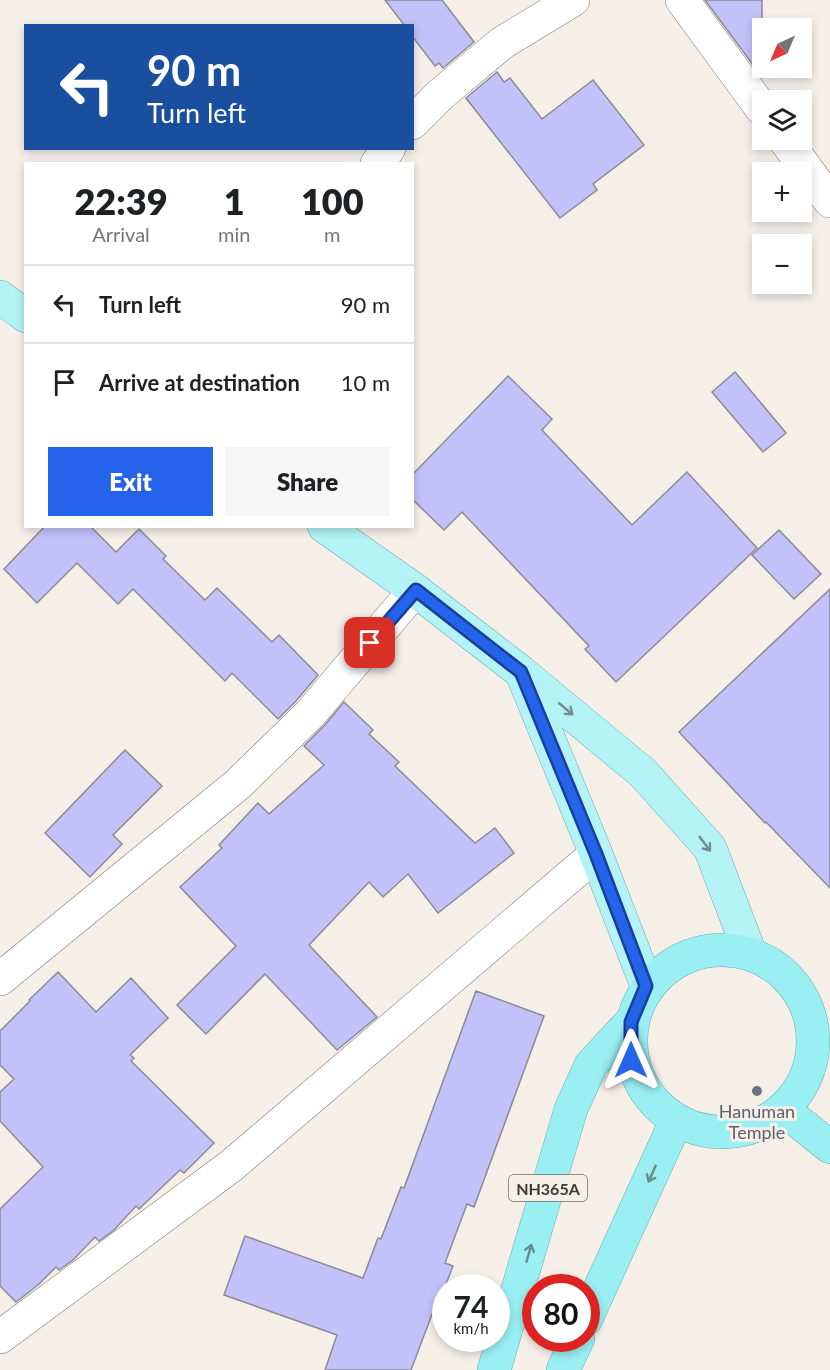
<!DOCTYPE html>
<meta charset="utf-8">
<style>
body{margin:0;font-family:Lato,sans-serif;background:#f6f6f6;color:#202124;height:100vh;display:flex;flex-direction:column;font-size:22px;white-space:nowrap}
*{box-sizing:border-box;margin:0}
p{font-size:20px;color:#757577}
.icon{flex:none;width:33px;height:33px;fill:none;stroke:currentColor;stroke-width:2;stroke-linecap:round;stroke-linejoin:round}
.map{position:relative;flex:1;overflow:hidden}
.drawer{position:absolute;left:24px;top:162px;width:390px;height:366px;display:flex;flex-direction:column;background:#fff;border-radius:0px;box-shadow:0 3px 9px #0003}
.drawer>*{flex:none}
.banner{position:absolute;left:24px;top:24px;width:390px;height:126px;border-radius:0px;box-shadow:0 3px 9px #0003;background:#1a4fa0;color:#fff;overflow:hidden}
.needle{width:39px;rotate:224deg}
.buttons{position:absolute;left:752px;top:18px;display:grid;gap:12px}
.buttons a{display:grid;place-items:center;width:60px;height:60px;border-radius:0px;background:#fff;box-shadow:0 3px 9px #0003;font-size:30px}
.speed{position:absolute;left:432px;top:1274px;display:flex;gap:12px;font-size:30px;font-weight:700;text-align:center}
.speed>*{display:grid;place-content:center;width:78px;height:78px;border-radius:50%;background:#fff;box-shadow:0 3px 9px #0003;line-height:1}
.speed small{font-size:15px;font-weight:400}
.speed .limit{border:9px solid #d22;background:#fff;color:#111}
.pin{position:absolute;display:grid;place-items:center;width:51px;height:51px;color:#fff;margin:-26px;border-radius:12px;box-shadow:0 3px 9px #0006}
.me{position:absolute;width:66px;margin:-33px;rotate:0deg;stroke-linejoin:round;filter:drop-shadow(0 0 4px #0008)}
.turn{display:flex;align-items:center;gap:21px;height:126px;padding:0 24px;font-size:27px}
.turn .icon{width:78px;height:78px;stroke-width:2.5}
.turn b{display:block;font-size:42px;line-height:51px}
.eta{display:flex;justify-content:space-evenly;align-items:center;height:102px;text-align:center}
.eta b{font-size:36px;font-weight:800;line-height:42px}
.button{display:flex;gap:12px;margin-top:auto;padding:12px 24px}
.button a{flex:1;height:69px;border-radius:0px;background:#2563eb;color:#fff;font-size:24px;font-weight:800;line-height:69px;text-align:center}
.button a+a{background:#f6f6f6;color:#202124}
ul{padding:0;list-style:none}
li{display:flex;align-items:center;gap:18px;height:78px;padding:0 24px;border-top:2px solid #e0e0e0}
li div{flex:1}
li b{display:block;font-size:22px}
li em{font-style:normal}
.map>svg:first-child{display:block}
.building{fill:#c2c1f9;stroke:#8b8b94;stroke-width:1.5}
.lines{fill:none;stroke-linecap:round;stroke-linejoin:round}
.minor-casing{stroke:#7d7771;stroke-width:34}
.primary-casing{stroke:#69adae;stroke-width:34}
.trunk-casing{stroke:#69adae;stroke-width:34}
.minor{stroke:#fff;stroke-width:33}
.primary{stroke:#b3f3f5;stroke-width:33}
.trunk{stroke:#9aeff2;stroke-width:33}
.oneway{stroke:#728d8c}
.oneway2{stroke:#668b8b}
.route-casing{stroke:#184099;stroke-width:15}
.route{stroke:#2563eb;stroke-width:10}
.worship-dot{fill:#6b7280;stroke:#f6efe8;stroke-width:2}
.labels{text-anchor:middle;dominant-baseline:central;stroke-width:6;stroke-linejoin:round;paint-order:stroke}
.shield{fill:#f6efe8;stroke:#74706b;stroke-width:1.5}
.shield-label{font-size:16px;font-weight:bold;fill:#3c3936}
.worship-label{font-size:18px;fill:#5b616d;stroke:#f6efe8}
</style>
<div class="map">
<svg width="830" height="1370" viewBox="0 0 830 1370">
<rect width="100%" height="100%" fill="#f6efe8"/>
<g class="building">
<path d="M385 0H442L474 42 443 68 439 63 435 66 412 36V26H405Z"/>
<path d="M705 0H762V77Z"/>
<path d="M497 72 504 82 510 78 542 119 593 80 644 145 593 184 597 190 560 218 466 98Z"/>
<path d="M735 372 786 433 763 452 712 392Z"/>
<path d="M508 376 552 419 542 430 632 525 687 472 757 548 616 682 585 649 589 646 462 512 444 530 412 499V475Z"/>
<path d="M45 526H90L116 552 139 529 166 556 163 559 205 600 217 588 272 642 279 635 318 675 296 701 278 719 232 673 225 681 133 589 118 604 77 563 37 603 4 569Z"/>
<path d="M779 530 821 574 794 599 752 555Z"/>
<path d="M830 589V888L766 822 765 823 679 732Z"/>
<path d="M344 702 373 730 369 734 399 762 395 766 475 843 495 828 514 853 438 913 408 874 383 897 369 882 309 945 377 1017 337 1050 265 974 206 1034 177 1005 236 946 180 887 222 848 219 845 258 803 269 814 324 765 304 746 324 726Z"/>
<path d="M125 750 162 786 113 835 122 844 90 877 45 833Z"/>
<path d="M58 972 96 1012 131 978 168 1018 130 1055 134 1058 131 1061 214 1143 184 1173 180 1170 139 1209 136 1206 114 1230 99 1241 95 1237 73 1260 59 1270 56 1267 38 1285 16 1302 0 1286V1209L43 1167 0 1121V1092L14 1079 0 1065V1031L30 1001 29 1000Z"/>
<path d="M476 991 544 1016 474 1207 467 1204 445 1263 453 1266 436 1310 434 1309 411 1370H325L337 1335 224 1295 245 1236 363 1278 378 1238 381 1239 401 1187 404 1188Z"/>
</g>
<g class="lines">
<g class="minor-casing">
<g id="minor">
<path d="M682 0 762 109"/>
<path d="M412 123 440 95 502 43 573 0"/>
<path d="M785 140 830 201"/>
<path d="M377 164 389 148"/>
<path d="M0 979 237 785 310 714 415 590"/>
<path d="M0 1337 231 1166 596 854"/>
</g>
</g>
<g class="primary-casing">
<g id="primary">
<path d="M0 297 26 316"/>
<path d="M324 526 415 590 521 672 643 773 710 848 750 953"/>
<path d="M523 676 596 854 647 986"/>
</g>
</g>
<g class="trunk-casing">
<g id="trunk">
<circle cx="722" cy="1041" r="91"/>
<path d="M784 1110 830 1147"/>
<path d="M586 1319 676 1121"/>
<path d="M494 1370 571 1109 591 1065 631 1022"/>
<path d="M563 1370 578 1338"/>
</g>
</g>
<use href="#minor" class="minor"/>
<use href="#primary" class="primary"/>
<use href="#trunk" class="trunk"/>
</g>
<defs><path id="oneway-shaft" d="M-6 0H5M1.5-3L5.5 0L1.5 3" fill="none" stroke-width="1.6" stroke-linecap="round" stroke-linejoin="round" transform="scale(1.5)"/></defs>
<g class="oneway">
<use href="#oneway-shaft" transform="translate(566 709) rotate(40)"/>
<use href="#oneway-shaft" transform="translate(705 844) rotate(53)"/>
</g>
<g class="oneway2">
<use href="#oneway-shaft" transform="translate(652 1174) rotate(114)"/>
<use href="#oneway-shaft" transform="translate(529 1253) rotate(-74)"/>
</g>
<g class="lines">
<g class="route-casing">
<path id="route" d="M370 643 416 590 521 672 596 854 646 986 631 1022V1060"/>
</g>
<use href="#route" class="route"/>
</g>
<circle class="worship-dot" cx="757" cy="1091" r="6"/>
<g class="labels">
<rect class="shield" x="509" y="1175" width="78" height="26" rx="4.5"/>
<g class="shield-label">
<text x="548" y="1188">NH365A</text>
</g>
<g class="worship-label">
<text x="757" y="1111">Hanuman<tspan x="757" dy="21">Temple</tspan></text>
</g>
</g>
</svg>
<div class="buttons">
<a><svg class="needle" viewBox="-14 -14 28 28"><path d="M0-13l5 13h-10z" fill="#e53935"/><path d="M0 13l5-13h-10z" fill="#757577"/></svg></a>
<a><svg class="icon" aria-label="layers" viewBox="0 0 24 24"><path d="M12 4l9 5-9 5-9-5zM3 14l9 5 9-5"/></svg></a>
<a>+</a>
<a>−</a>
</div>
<div class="speed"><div>74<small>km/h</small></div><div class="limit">80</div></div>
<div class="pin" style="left:370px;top:643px;background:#d93025"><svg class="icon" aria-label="arrive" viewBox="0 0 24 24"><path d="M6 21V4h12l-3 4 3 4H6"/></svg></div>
<svg class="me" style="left:631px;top:1060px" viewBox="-20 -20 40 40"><path d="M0-17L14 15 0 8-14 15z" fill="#2563eb" stroke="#fff" stroke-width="4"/></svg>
<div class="banner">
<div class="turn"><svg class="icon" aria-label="left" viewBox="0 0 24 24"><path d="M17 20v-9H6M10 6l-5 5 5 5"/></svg><div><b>90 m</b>Turn left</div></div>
</div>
<section class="drawer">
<div class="eta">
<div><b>22:39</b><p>Arrival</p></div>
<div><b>1</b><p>min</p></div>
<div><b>100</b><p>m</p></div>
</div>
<ul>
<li><svg class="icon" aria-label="left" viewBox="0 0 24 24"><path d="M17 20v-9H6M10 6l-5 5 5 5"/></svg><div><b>Turn left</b></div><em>90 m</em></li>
<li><svg class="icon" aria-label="arrive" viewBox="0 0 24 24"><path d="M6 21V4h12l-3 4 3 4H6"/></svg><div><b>Arrive at destination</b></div><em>10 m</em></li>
</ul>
<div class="button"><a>Exit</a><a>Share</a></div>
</section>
</div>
